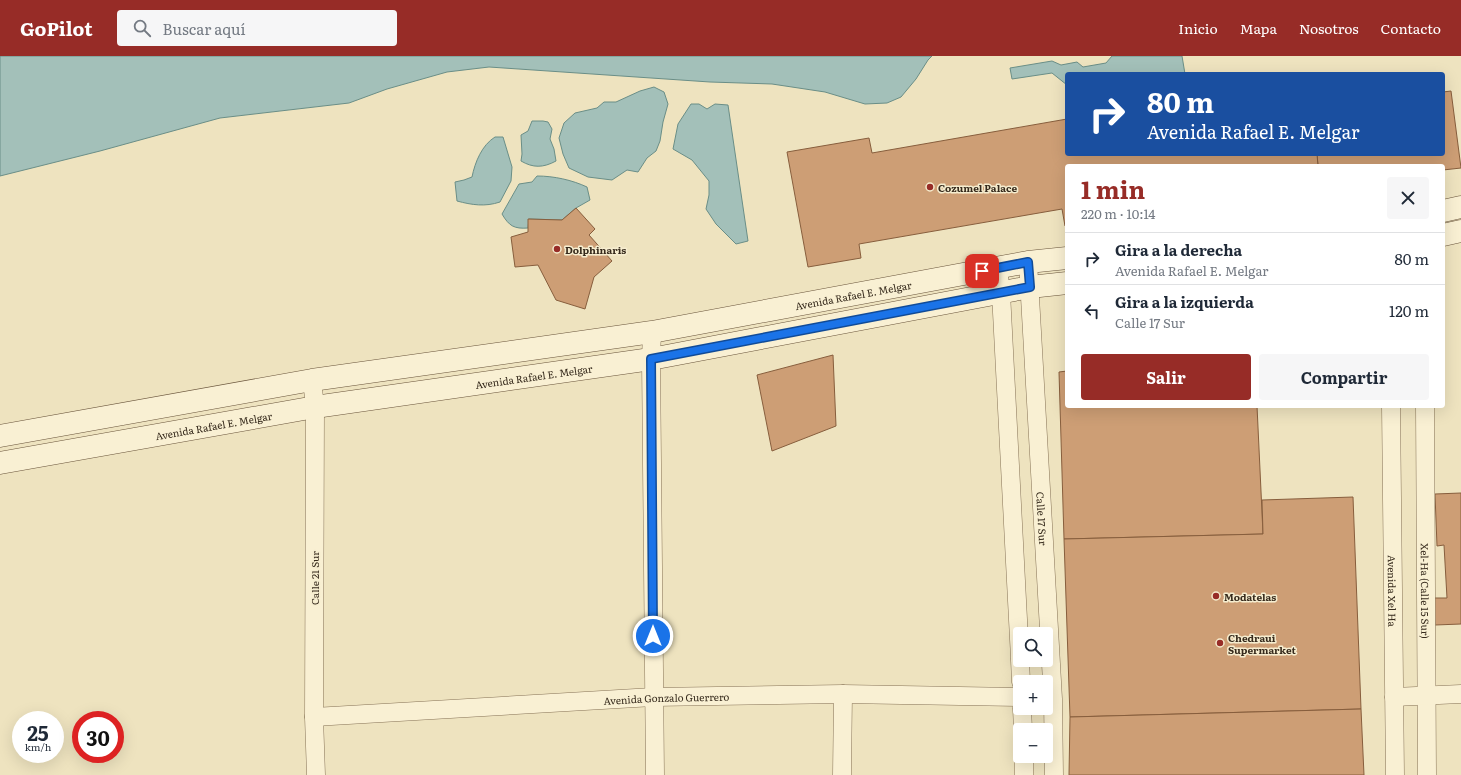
<!DOCTYPE html>
<html lang="es">
<meta charset="utf-8">
<style>
body{margin:0;font-family:Literata,serif;background:#f6f6f7;color:#1f2937;height:100vh;display:flex;flex-direction:column;font-size:15px;white-space:nowrap}
*{box-sizing:border-box;margin:0}
p{font-size:13px;color:#747a83}
.icon{flex:none;width:22px;height:22px;fill:none;stroke:currentColor;stroke-width:2;stroke-linecap:round;stroke-linejoin:round}
.map{position:relative;flex:1;overflow:hidden}
.details{position:absolute;left:1065px;top:108px;width:380px;height:244px;display:flex;flex-direction:column;background:#fff;border-radius:4px;box-shadow:0 4px 16px #0002}
.details>*{flex:none}
.top-card{position:absolute;left:1065px;top:16px;width:380px;height:84px;border-radius:4px;box-shadow:0 4px 16px #0002;background:#1a4fa0;color:#fff;overflow:hidden}
.tools{position:absolute;left:1013px;top:571px;display:grid;gap:8px}
.tools a{display:grid;place-items:center;width:40px;height:40px;border-radius:4px;background:#fff;box-shadow:0 4px 16px #0002;font-size:20px}
.speed{position:absolute;left:12px;top:655px;display:flex;gap:8px;font-size:20px;font-weight:700;text-align:center}
.speed>*{display:grid;place-content:center;width:52px;height:52px;border-radius:50%;background:#fff;box-shadow:0 4px 16px #0002;line-height:1}
.speed small{font-size:10px;font-weight:400}
.speed .limit{border:6px solid #d22;background:#fff;color:#111}
.pin{position:absolute;display:grid;place-items:center;width:34px;height:34px;color:#fff;margin:-17px;border-radius:8px;box-shadow:0 2px 6px #0006}
.me{position:absolute;width:44px;margin:-22px;rotate:0deg;stroke-linejoin:round;filter:drop-shadow(0 0 3px #0008)}
.turn{display:flex;align-items:center;gap:14px;height:84px;padding:0 16px;font-size:18px}
.turn .icon{width:52px;height:52px;stroke-width:2.5}
.turn b{display:block;font-size:28px;line-height:34px}
.round{display:grid;place-items:center;flex:none;width:42px;height:42px;border-radius:4px;background:#f6f6f7}
.headline{display:flex;align-items:center;justify-content:space-between;height:68px;padding:0 16px}
h1{font-size:24px;font-weight:700;line-height:30px;color:#972c27}
.button{display:flex;gap:8px;margin-top:auto;padding:8px 16px}
.button a{flex:1;height:46px;border-radius:4px;background:#972c27;color:#fff;font-size:16px;font-weight:700;line-height:46px;text-align:center}
.button a+a{background:#f6f6f7;color:#1f2937}
ul{padding:0;list-style:none}
li{display:flex;align-items:center;gap:12px;height:52px;padding:0 16px;border-top:1px solid #e0e1e3}
li div{flex:1}
li b{display:block;font-size:15px}
li em{font-style:normal}
header{display:flex;align-items:center;gap:24px;box-sizing:border-box;height:56px;padding:0 20px;background:#972c27;color:#fff}
header strong{font-size:19px}
nav{display:flex;gap:22px;margin-inline-start:auto;font-size:14px}
.search{width:280px;height:36px;background:#f6f6f7;display:flex;align-items:center;gap:10px;box-sizing:border-box;padding:0 14px;border-radius:4px;color:#747a83;font-size:15px}
.map>svg:first-child{display:block}
.water{fill:#a3c0b9;stroke:#6a8e87}
.building{fill:#cd9e75;stroke:#875e3d}
.lines{fill:none;stroke-linecap:round;stroke-linejoin:round}
.street-casing{stroke:#877357;stroke-width:19}
.secondary-casing{stroke:#69543b;stroke-width:23}
.street{stroke:#f9f0d3;stroke-width:18}
.secondary{stroke:#f9f0d3;stroke-width:22}
.route-casing{stroke:#114b97;stroke-width:10}
.route{stroke:#1a73e8;stroke-width:7}
.poi-dot{fill:#972c27;stroke:#f6edcf;stroke-width:1.5}
.labels{text-anchor:middle;dominant-baseline:central;stroke-width:3;stroke-linejoin:round;paint-order:stroke}
.poi-label{font-size:10px;font-weight:bold;fill:#362a1c;stroke:#f6edcf;text-anchor:start}
.street-label{font-size:10px;fill:#362a1c;stroke:#f6edcf}
</style>
<header>
<strong>GoPilot</strong>
<div class="search"><svg class="icon" aria-label="search" viewBox="0 0 24 24"><circle cx="10" cy="10" r="6"/><path d="M15 15l6 6"/></svg>Buscar aquí</div>
<nav><a>Inicio</a><a>Mapa</a><a>Nosotros</a><a>Contacto</a></nav>
</header>
<div class="map">
<svg width="1461" height="719" viewBox="0 0 1461 719">
<rect width="100%" height="100%" fill="#eee3bf"/>
<g class="water">
<path d="M0 0H932L928 4 916 23 901 41 887 47 865 48 825 36 772 28 710 26 489 11 447 16 387 33 349 47 220 62 100 95 0 120Z"/>
<path d="M1112 0H1182L1185 18H1067V29L1052 17 1012 23 1010 12 1052 5 1061 9 1077 6 1083 11 1106 7Z"/>
<path d="M654 31 664 36 668 48 663 66 660 85 656 95 647 102 638 116 627 114 612 124 588 121 569 112 563 98 559 82 564 67 575 57 597 52 604 46H616L640 35Z"/>
<path d="M691 48H699L707 53 715 48 728 49 748 185 736 188 716 168 706 153 709 139V125L692 104 673 93 678 68Z"/>
<path d="M532 65H543L548 66 552 73 550 83 554 93 556 105C543 112 533 112 521 105L522 98 521 79 528 75Z"/>
<path d="M495 81H503L512 111 511 125 500 146C485 151 472 149 457 145L455 126 464 124 472 121C475 106 482 89 495 81Z"/>
<path d="M537 120C554 120 572 124 587 131L590 144 576 152 562 164 529 163 528 172C514 173 509 170 502 158L519 128 532 126Z"/>
</g>
<g class="building">
<path d="M1451 35 1461 112 1443 114V110H1318L1317 98H1443V36Z"/>
<path d="M1067 63V98H1317L1318 110H1067V169L1065 170 1062 153 859 188 861 202 808 211 787 96 869 82 872 97Z"/>
<path d="M576 152 595 173 589 179 612 205 594 221 585 253 556 244 538 209 515 211 511 181 528 176V163L562 164Z"/>
<path d="M833 299 836 370 772 395 757 319Z"/>
<path d="M1067 315V350H1257L1263 478 1064 483 1059 316Z"/>
<path d="M1461 437V568L1435 569 1433 542H1447L1444 489 1437 490 1435 438Z"/>
<path d="M1353 441 1361 653 1070 661 1064 483 1263 478 1262 444Z"/>
<path d="M1361 653 1364 719H1069L1070 661Z"/>
</g>
<g class="lines">
<g class="street-casing">
<g id="street">
<path id="s1" d="M1028 206 1053 643 1054 719"/>
<path d="M998 212 1001 237 1020 602"/>
<path d="M652 276 651 303 655 719"/>
<path d="M312 324 315 351 314 661 316 719"/>
<path id="s2" d="M1391 350 1395 719"/>
<path id="s3" d="M1425 350 1427 719"/>
<path d="M1020 604 1021 626"/>
<path d="M1394 641 1461 638"/>
<path d="M1022 652 1023 674"/>
<path id="s4" d="M314 661 653 641 843 638 1020 641"/>
<path d="M1024 700V719"/>
<path d="M842 719 843 638"/>
</g>
</g>
<g class="secondary-casing">
<g id="secondary">
<path d="M1443 155 1461 151"/>
<path d="M1443 179 1461 175"/>
<path id="s5" d="M0 380 312 324 652 276 1028 206 1067 202"/>
<path id="s6" d="M0 407 315 351 651 303 1030 231 1067 227"/>
</g>
</g>
<use href="#street" class="street"/>
<use href="#secondary" class="secondary"/>
</g>
<g class="lines">
<g class="route-casing">
<path id="route" d="M653 580 651 303 1030 231 1028 206 982 215"/>
</g>
<use href="#route" class="route"/>
</g>
<g class="poi-dot">
<circle cx="930" cy="131" r="4"/>
<circle cx="557" cy="193" r="4"/>
<circle cx="1216" cy="540" r="4"/>
<circle cx="1220" cy="587" r="4"/>
</g>
<g class="labels">
<g class="poi-label">
<text x="938" y="131">Cozumel Palace</text>
<text x="565" y="193">Dolphinaris</text>
<text x="1224" y="540">Modatelas</text>
<text x="1228" y="581">Chedraui<tspan x="1228" dy="12">Supermarket</tspan></text>
</g>
<g class="street-label">
<text stroke="none"><textPath href="#s5" startOffset="865">Avenida Rafael E. Melgar</textPath></text>
<text stroke="none"><textPath href="#s6" startOffset="541">Avenida Rafael E. Melgar</textPath></text>
<text stroke="none"><textPath href="#s6" startOffset="217">Avenida Rafael E. Melgar</textPath></text>
<text stroke="none"><textPath href="#s1" startOffset="257">Calle 17 Sur</textPath></text>
<text transform="translate(314 522) rotate(-90)">Calle 21 Sur</text>
<text stroke="none"><textPath href="#s3" startOffset="185">Xel-Ha (Calle 15 Sur)</textPath></text>
<text stroke="none"><textPath href="#s2" startOffset="185">Avenida Xel Ha</textPath></text>
<text stroke="none"><textPath href="#s4" startOffset="353">Avenida Gonzalo Guerrero</textPath></text>
</g>
</g>
</svg>
<div class="tools">
<a><svg class="icon" aria-label="search" viewBox="0 0 24 24"><circle cx="10" cy="10" r="6"/><path d="M15 15l6 6"/></svg></a>
<a>+</a>
<a>−</a>
</div>
<div class="speed"><div>25<small>km/h</small></div><div class="limit">30</div></div>
<div class="pin" style="left:982px;top:215px;background:#d93025"><svg class="icon" aria-label="arrive" viewBox="0 0 24 24"><path d="M6 21V4h12l-3 4 3 4H6"/></svg></div>
<svg class="me" style="left:653px;top:580px" viewBox="-20 -20 40 40"><circle r="17" fill="#1a73e8" stroke="#fff" stroke-width="3"/><path d="M0-11L8 9 0 5-8 9z" fill="#fff"/></svg>
<div class="top-card">
<div class="turn"><svg class="icon" aria-label="right" viewBox="0 0 24 24"><path d="M7 20v-9h11M14 6l5 5-5 5"/></svg><div><b>80 m</b>Avenida Rafael E. Melgar</div></div>
</div>
<section class="details">
<div class="headline"><div><h1>1 min</h1><p>220 m · 10:14</p></div><a class="round"><svg class="icon" aria-label="close" viewBox="0 0 24 24"><path d="M6 6l12 12M18 6L6 18"/></svg></a></div>
<ul>
<li><svg class="icon" aria-label="right" viewBox="0 0 24 24"><path d="M7 20v-9h11M14 6l5 5-5 5"/></svg><div><b>Gira a la derecha</b><p>Avenida Rafael E. Melgar</p></div><em>80 m</em></li>
<li><svg class="icon" aria-label="left" viewBox="0 0 24 24"><path d="M17 20v-9H6M10 6l-5 5 5 5"/></svg><div><b>Gira a la izquierda</b><p>Calle 17 Sur</p></div><em>120 m</em></li>
</ul>
<div class="button"><a>Salir</a><a>Compartir</a></div>
</section>
</div>
